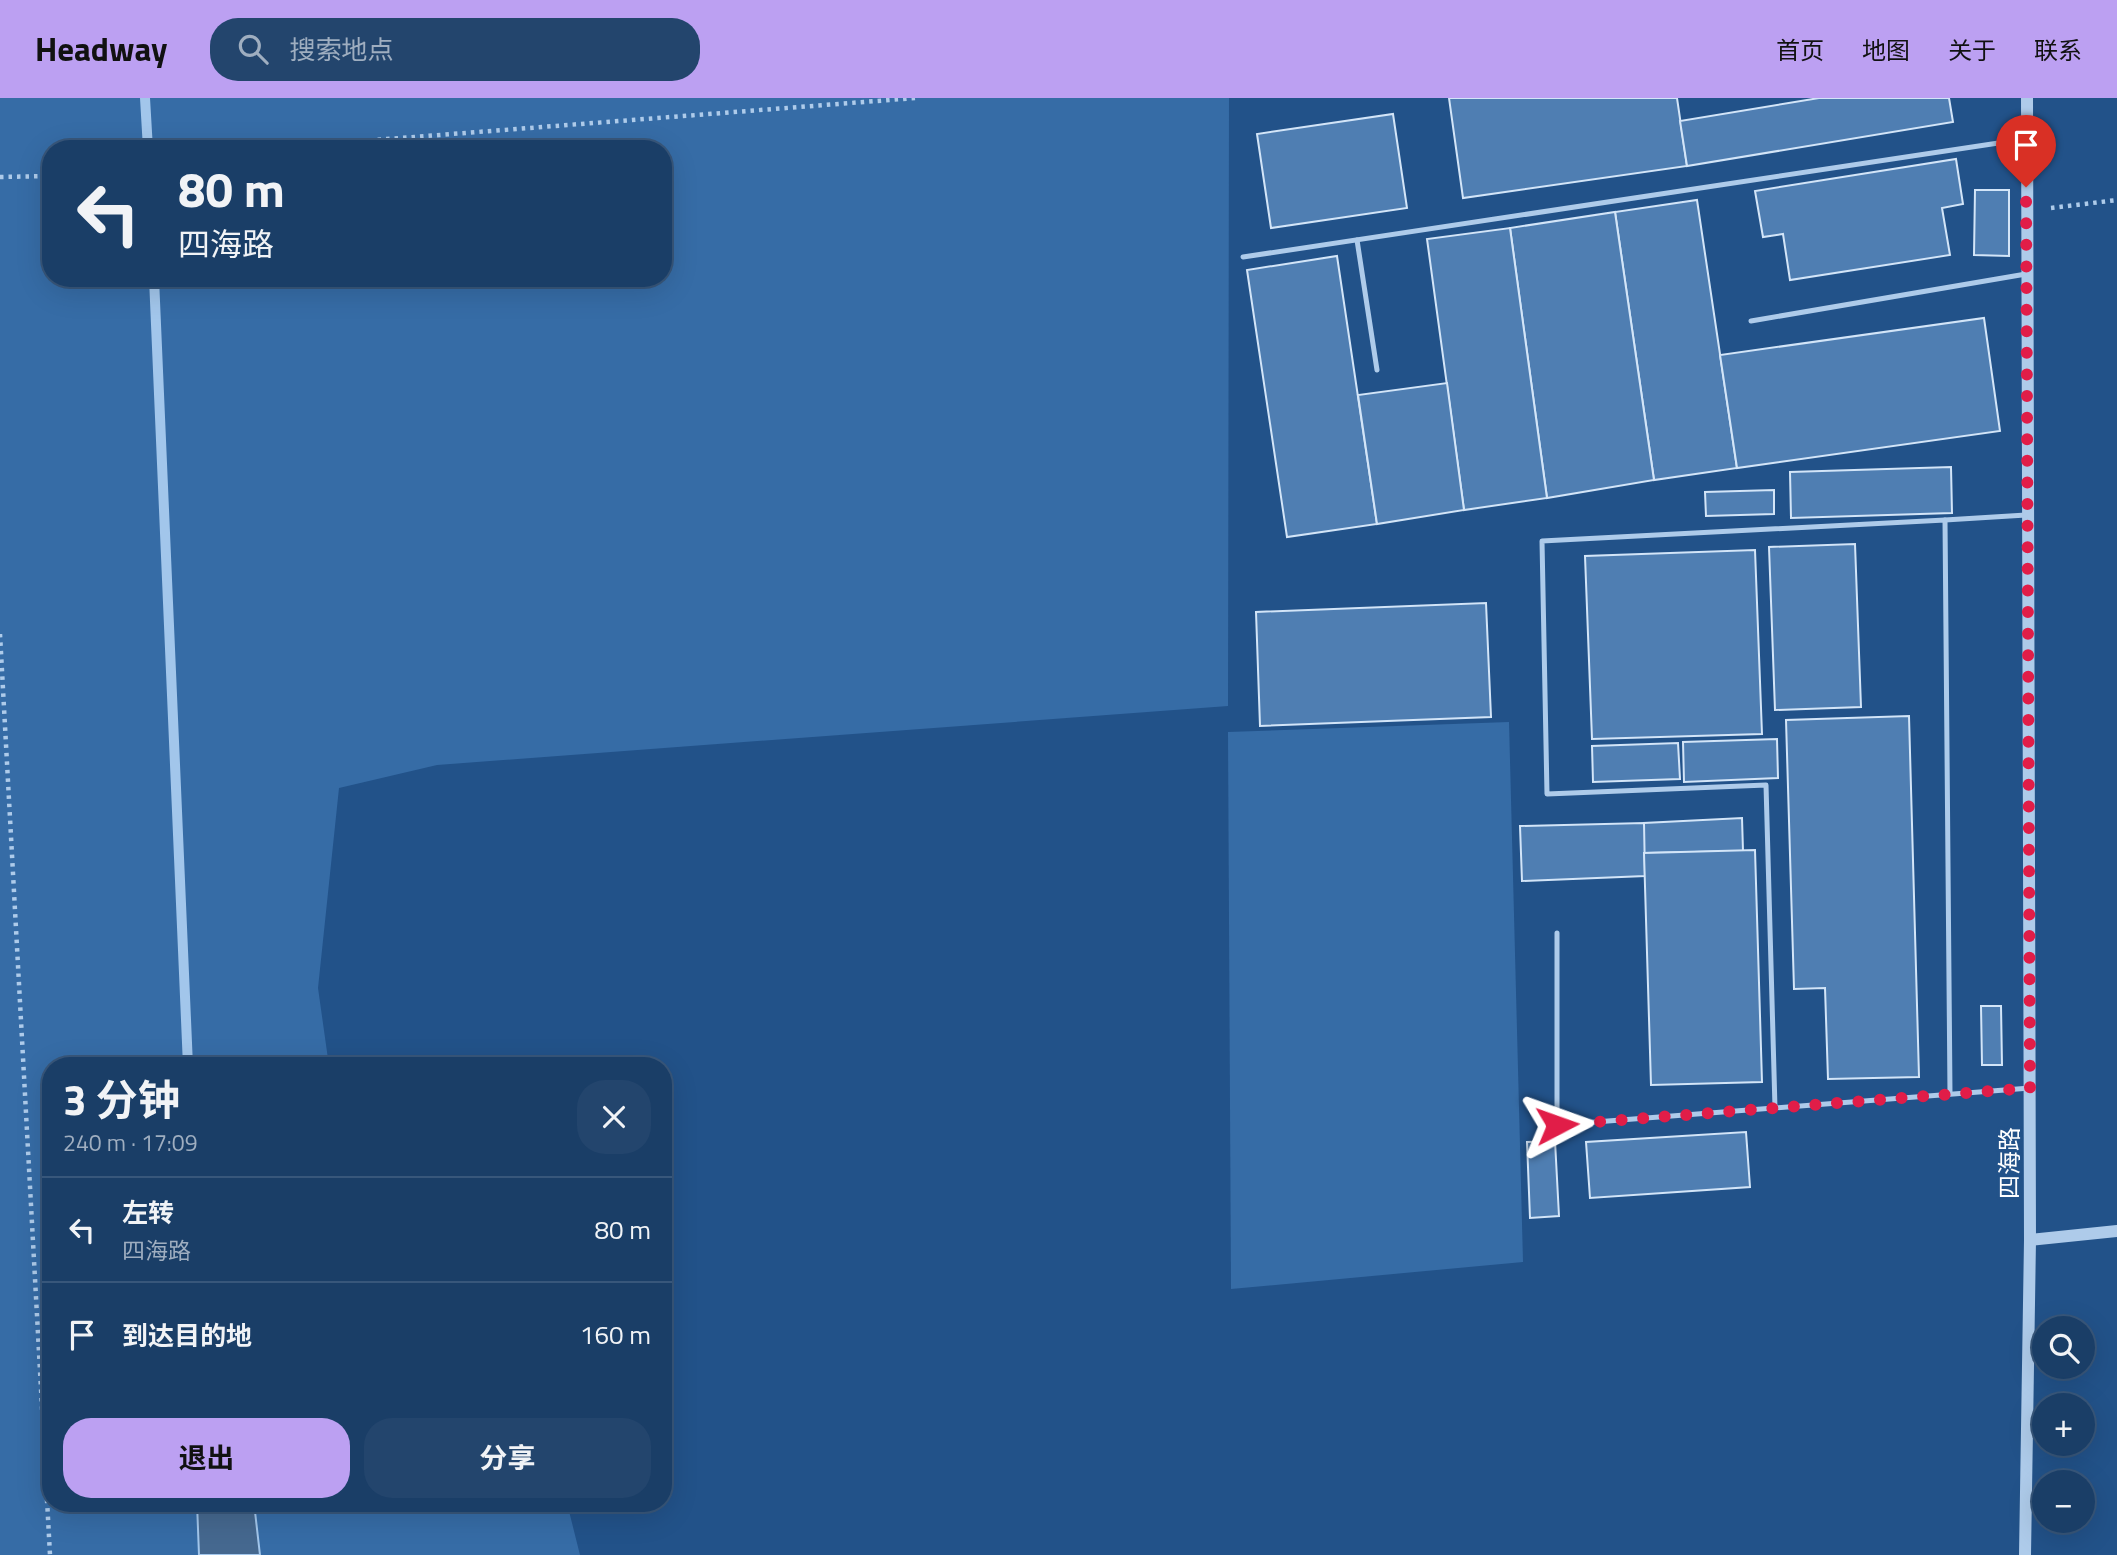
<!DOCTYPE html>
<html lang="zh">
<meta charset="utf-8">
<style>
body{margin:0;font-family:"Titillium Web","Noto Sans SC",sans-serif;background:#23456d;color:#f1f3f6;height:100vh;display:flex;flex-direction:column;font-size:26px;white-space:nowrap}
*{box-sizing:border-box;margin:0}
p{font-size:23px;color:#9faec0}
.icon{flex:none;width:38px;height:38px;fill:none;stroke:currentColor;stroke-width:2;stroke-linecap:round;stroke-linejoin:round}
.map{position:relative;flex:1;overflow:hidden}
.sheet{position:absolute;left:42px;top:959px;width:630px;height:455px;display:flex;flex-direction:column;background:#1a3e67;border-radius:28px;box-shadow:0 7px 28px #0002,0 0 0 2px #38577b}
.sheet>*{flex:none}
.hud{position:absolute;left:42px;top:42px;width:630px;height:147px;border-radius:28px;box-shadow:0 7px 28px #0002,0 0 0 2px #38577b;background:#1a3e67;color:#f1f3f6;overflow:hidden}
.tools{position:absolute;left:2032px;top:1218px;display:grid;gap:14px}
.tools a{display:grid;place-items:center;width:63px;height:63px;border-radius:50%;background:#1a3e67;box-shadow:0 7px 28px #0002,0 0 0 2px #38577b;font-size:35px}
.pin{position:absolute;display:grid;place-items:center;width:60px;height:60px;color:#fff;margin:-72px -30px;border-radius:50% 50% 50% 0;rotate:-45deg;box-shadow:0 0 7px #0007}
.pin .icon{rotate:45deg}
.me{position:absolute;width:77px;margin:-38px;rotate:86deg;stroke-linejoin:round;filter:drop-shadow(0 0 5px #0008)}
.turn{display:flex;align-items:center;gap:24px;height:147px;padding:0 21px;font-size:32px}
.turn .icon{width:91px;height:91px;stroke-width:2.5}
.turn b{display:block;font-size:49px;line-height:60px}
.round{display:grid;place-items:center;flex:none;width:74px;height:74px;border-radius:28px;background:#23456d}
.overview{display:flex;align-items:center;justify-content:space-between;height:119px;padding:0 21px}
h1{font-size:42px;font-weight:700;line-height:52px}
.action{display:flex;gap:14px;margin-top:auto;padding:14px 21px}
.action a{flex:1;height:80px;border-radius:28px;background:#bca0f2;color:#111;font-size:28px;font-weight:700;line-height:80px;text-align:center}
.action a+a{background:#23456d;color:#f1f3f6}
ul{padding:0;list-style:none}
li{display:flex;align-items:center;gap:21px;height:105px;padding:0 21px;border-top:2px solid #38577b}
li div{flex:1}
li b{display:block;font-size:26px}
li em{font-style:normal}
header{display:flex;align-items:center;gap:42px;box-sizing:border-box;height:98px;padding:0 35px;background:#bca0f2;color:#111}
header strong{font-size:33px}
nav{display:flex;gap:38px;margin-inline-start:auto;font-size:24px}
.search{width:490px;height:63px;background:#23456d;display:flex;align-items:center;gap:18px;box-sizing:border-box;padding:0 24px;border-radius:28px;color:#9faec0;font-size:26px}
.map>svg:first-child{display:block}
.green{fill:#366ca6;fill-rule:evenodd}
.water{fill:#45688f;stroke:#a2c6eb;stroke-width:2}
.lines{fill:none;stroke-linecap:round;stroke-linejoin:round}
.stream{stroke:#a2c6eb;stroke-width:10}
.building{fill:#4f7eb2;stroke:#d3e5f8;stroke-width:2}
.path{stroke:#aecbea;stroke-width:4.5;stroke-dasharray:3.5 5;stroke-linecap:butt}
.service{stroke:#aecbea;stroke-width:5}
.tertiary{stroke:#aecbea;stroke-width:12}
.route{stroke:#e11d48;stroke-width:12;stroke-dasharray:0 21.6}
.labels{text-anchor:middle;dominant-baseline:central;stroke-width:6;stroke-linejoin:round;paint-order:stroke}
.street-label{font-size:24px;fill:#fff;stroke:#225289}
</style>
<header>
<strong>Headway</strong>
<div class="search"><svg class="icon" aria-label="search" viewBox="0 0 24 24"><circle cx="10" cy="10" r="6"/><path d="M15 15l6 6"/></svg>搜索地点</div>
<nav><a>首页</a><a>地图</a><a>关于</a><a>联系</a></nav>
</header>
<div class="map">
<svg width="2117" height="1457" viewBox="0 0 2117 1457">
<rect width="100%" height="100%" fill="#225289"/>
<g class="green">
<path d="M0 0H1229L1228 608 437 667 339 690 318 890 329 968H51V1405H567L580 1457H0ZM51 51H663V180H51Z"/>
<path d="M1509 624 1523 1164 1231 1191 1228 634Z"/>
</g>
<path class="water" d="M197 1405H254L260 1457H199Z"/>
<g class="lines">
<g class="stream">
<path d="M145 0 148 51"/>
<path d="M154 180 188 968"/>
</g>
</g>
<g class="building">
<path d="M1449 0H1677L1687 68 1463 100Z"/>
<path d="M1819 0H1949L1953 24 1687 68 1680 23Z"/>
<path d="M1393 16 1407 110 1271 130 1257 36Z"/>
<path d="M1956 61 1963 106 1942 110 1950 157 1790 182 1783 136 1763 139 1755 93Z"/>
<path d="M1975 92H2009V158L1974 157Z"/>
<path d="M1697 102 1737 370 1654 382 1615 114Z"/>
<path d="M1615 114 1654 382 1547 400 1510 130Z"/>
<path d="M1510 130 1547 400 1464 412 1427 141Z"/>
<path d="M1337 158 1377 426 1287 439 1247 172Z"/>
<path d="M1984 220 2000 333 1737 370 1720 257Z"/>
<path d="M1447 285 1464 412 1377 426 1358 297Z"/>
<path d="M1951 369 1952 415 1791 420 1790 374Z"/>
<path d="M1774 392V416L1706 418 1705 394Z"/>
<path d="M1855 446 1861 609 1775 612 1769 449Z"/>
<path d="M1755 452 1762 636 1592 641 1585 458Z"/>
<path d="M1486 505 1491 619 1260 628 1256 514Z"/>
<path d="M1909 618 1919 979 1828 981 1825 890 1794 891 1786 622Z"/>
<path d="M1777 641 1778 680 1684 684 1683 644Z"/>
<path d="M1678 645 1680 681 1593 684 1592 648Z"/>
<path d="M1742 720 1743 753 1644 755V725Z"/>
<path d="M1644 725 1645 778 1522 783 1520 728Z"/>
<path d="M1755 752 1762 984 1651 987 1644 755Z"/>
<path d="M1981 908H2001L2002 967H1982Z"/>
<path d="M1746 1034 1750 1089 1590 1100 1586 1044Z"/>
<path d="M1555 1043 1559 1118 1530 1120 1527 1044Z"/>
</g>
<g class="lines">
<g class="path">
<path d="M259 51 915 0"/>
<path d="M0 79 51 78"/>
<path d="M2051 110 2117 102"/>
<path d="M0 536 50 1457"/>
</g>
<g class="service">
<path d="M1357 142 1377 272"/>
<path d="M1243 159 2025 41"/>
<path d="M1751 223 2026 176"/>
<path d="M1945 422 2026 417"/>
<path d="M1557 835V1027L2030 990"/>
<path d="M1775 1010 1766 687 1547 696 1542 443 1945 422 1950 996"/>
</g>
<g class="tertiary">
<path d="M2030 1142 2117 1133"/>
<path d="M2025 1457 2030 1142 2027 0"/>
</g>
</g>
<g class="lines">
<path class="route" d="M1557 1027 2030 990 2026 89"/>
</g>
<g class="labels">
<g class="street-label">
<text transform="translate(2009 1065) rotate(-90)">四海路</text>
</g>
</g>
</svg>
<div class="tools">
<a><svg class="icon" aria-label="search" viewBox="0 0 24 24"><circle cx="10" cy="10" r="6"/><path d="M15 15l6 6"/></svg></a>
<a>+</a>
<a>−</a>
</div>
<div class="pin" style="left:2026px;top:89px;background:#d93025"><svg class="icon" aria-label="arrive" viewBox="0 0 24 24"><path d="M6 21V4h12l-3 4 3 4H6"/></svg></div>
<svg class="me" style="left:1557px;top:1027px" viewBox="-20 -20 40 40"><path d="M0-17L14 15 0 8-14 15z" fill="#e11d48" stroke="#fff" stroke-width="4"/></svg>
<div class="hud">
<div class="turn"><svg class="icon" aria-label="left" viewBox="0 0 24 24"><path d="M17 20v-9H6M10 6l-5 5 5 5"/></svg><div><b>80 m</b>四海路</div></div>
</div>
<section class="sheet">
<div class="overview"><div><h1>3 分钟</h1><p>240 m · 17:09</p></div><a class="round"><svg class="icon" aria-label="close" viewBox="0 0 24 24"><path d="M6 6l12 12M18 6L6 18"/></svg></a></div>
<ul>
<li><svg class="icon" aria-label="left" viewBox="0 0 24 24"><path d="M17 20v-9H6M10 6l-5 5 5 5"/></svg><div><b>左转</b><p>四海路</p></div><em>80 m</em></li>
<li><svg class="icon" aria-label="arrive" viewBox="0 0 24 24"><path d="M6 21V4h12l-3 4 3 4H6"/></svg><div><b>到达目的地</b></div><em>160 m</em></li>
</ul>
<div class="action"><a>退出</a><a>分享</a></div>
</section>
</div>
